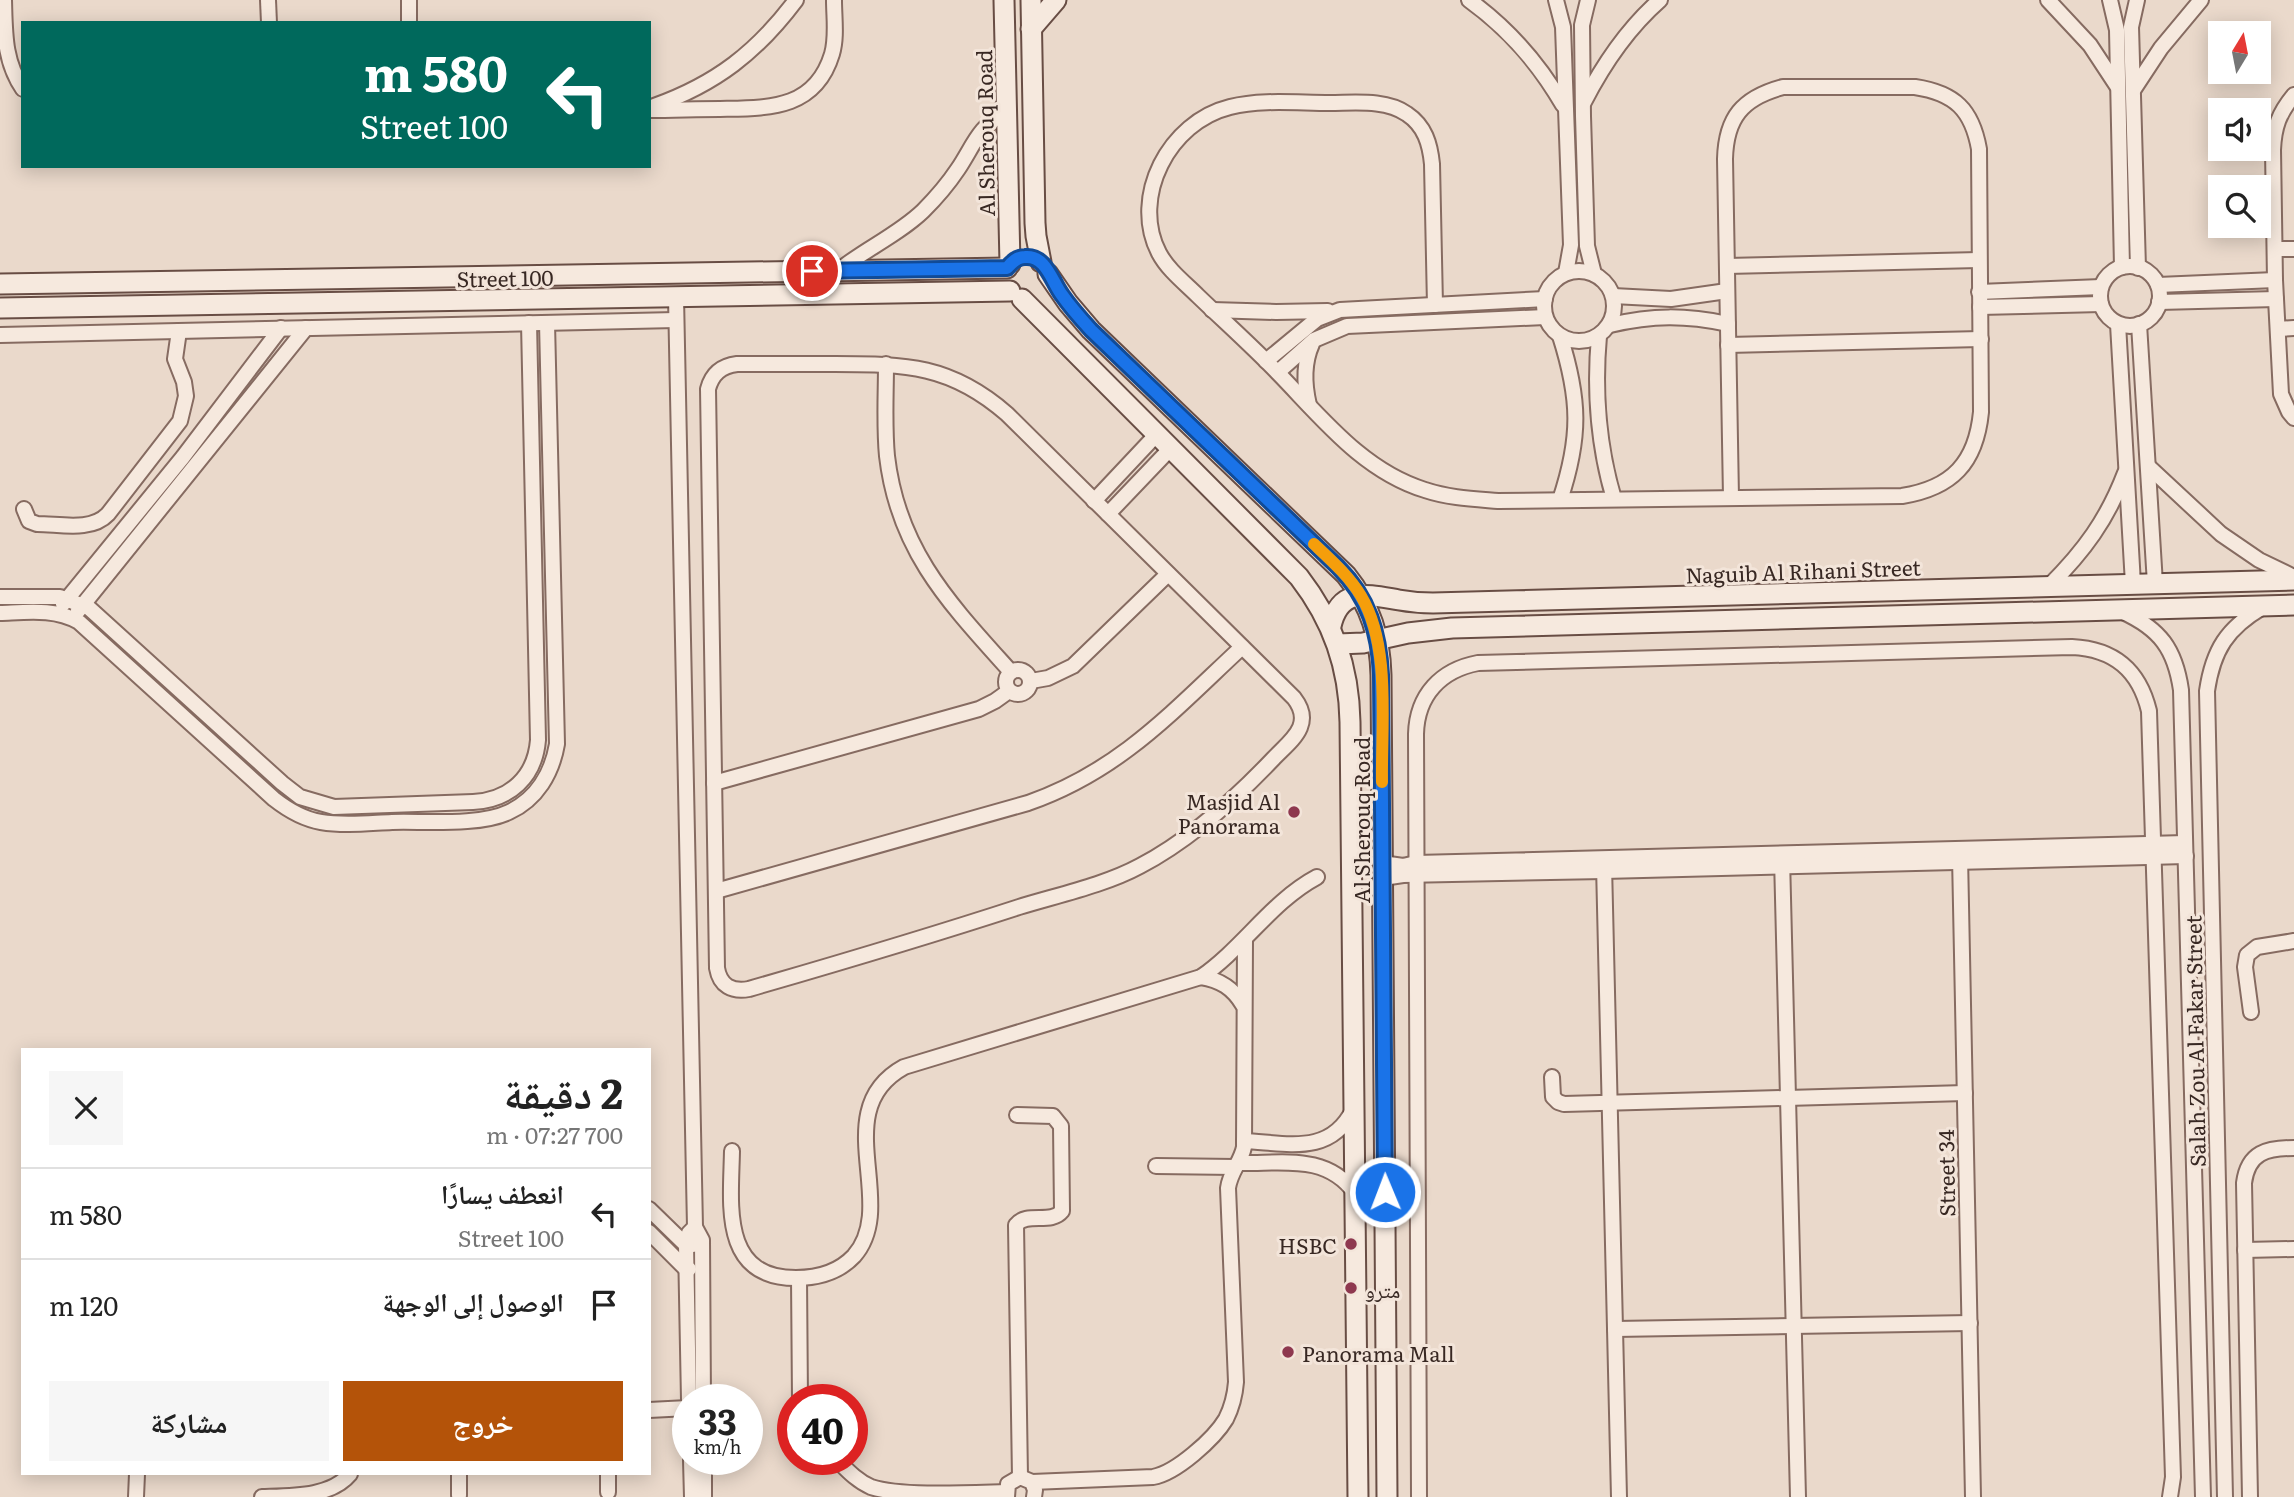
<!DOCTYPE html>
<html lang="ar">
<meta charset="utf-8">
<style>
body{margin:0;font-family:Literata,"Noto Naskh Arabic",serif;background:#f6f6f6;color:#222;direction:rtl;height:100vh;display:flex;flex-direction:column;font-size:26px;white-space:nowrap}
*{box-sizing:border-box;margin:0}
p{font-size:23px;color:#767676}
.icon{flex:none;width:38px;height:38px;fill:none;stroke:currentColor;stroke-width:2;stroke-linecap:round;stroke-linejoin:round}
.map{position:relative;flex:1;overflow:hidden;direction:ltr}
.sheet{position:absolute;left:21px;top:1048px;width:630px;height:427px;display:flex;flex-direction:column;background:#fff;border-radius:0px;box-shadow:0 4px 18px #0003;direction:rtl}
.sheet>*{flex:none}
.hud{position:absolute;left:21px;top:21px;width:630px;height:147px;border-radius:0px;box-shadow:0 4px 18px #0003;direction:rtl;background:#00695c;color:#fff;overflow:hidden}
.needle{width:46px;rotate:10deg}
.tools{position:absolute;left:2208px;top:21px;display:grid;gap:14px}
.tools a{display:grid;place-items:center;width:63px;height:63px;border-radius:0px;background:#fff;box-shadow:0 4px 18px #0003;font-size:35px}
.speed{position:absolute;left:672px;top:1384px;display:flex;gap:14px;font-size:35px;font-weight:700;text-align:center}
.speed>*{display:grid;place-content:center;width:91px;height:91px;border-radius:50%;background:#fff;box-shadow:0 4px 18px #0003;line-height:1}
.speed small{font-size:18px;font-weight:400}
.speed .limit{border:10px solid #d22;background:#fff;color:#111}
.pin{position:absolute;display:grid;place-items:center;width:60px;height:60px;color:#fff;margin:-30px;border:4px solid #fff;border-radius:50%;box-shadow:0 2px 7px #0007}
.me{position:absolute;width:77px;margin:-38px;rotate:359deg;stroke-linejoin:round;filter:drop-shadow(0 0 5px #0008)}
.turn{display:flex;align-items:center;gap:24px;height:147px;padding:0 28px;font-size:32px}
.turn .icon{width:91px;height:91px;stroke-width:2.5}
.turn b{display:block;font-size:49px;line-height:60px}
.round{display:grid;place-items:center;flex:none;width:74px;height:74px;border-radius:0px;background:#f6f6f6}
.overview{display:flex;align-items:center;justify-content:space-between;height:119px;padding:0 28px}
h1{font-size:42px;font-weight:700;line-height:52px}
.button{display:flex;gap:14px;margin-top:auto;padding:14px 28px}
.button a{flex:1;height:80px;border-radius:0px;background:#b45309;color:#fff;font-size:28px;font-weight:700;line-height:80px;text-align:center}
.button a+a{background:#f6f6f6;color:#222}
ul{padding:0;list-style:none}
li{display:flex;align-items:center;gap:21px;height:91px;padding:0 28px;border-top:2px solid #e0e0e0}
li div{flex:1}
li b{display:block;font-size:26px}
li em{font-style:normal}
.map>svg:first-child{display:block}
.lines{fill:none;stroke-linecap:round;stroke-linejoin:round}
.street-casing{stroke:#866b61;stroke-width:18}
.secondary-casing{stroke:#684d44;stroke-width:23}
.street{stroke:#f6e9de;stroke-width:14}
.secondary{stroke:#f6e9de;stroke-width:19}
.route-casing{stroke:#114b97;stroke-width:18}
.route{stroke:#1a73e8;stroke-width:12}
.slow{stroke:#f59e0b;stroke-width:12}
.poi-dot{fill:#8e384f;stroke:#f3e5da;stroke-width:2.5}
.labels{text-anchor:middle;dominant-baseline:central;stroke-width:6;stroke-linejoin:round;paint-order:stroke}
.street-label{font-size:21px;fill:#382823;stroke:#f3e5da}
.poi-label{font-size:21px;fill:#382823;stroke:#f3e5da;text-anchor:end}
</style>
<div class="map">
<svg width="2294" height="1497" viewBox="0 0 2294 1497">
<rect width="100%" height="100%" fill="#ead9cb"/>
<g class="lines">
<g class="street-casing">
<g id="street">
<path d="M4 0C5 33 4 61 23 89"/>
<path d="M268 0 269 23"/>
<path d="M1469 0C1509 29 1538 62 1563 105"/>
<path d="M1556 0 1563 27 1571 245 1566 273"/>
<path d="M1588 0 1582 25 1583 116 1587 246 1594 274"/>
<path d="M2048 0 2090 45 2117 86"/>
<path d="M2110 0 2117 30 2122 267"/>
<path d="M2137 0 2131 27 2138 268"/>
<path d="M409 23V0"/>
<path d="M2134 89 2161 48 2201 0"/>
<path d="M2294 95C2279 113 2274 127 2273 150L2275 280 2281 394 2289 412 2294 418"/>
<path d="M1584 102C1604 63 1627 29 1660 0"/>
<path d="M654 106C716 84 757 52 796 0"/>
<path d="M649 110C673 110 697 109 720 109 768 108 815 110 832 54 837 37 834 18 834 0"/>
<path d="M2275 249H2294"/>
<path d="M1727 266 1979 260"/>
<circle cx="2130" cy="296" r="30"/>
<circle cx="1579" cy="306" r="35"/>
<path d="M838 271C865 249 898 235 923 211 936 198 948 184 958 169 974 145 978 127 1006 112"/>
<path d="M2158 285 2275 280"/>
<path d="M1979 292 2101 287"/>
<path d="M1613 296 1671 299 1727 291"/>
<path d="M676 297 695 1227 702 1240 703 1400"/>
<path d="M2159 302 2276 299"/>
<path d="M1435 305 1432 164C1430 144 1425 126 1407 114 1386 99 1354 103 1330 103 1297 103 1262 99 1230 107 1169 122 1130 197 1159 253 1168 270 1185 283 1198 296 1225 322 1253 347 1278 373 1322 418 1363 471 1425 490 1449 498 1474 499 1498 501L1902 496C1952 488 1976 463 1981 412L1979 149C1972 110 1955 93 1915 87H1783C1742 98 1726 118 1725 159L1731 497"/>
<path d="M1980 307 2101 304"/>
<path d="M1212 310 1276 312 1328 311"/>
<path d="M2118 324 2133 584"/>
<path d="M2139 324 2155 584"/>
<path d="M1610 325C1653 315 1685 315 1728 324"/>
<path d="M2278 329 2294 328"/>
<path d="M0 335 676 320"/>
<path d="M1599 336C1594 392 1598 445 1614 499"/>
<path d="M1728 345 1981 339"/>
<path d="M1266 361 1317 319 1340 310 1545 299"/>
<path d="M737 364C770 364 802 364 835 364 906 364 951 365 1007 414L1294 698C1315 725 1290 741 1273 759 1234 800 1190 840 1140 866 1105 885 1058 895 1019 907 930 936 839 963 749 989 732 992 720 986 717 968L708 389C712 374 721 366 737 364Z"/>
<path d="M886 364C886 394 884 425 887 456 898 551 950 604 1011 672"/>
<path d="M1278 372 1314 340 1347 326 1545 317"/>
<path d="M1309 405C1304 384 1303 364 1312 344"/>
<path d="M2148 466 2221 534 2259 560 2294 577"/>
<path d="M1560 500C1581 437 1580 399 1560 336"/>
<path d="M1094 501 1157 434"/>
<path d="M24 509 29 521 37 524C60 524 91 532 108 514L180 421 186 396 184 382 175 359 179 331"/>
<path d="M1108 514 1171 448"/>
<path d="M2049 586C2084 551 2107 520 2125 473"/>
<path d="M0 597H60L89 608 282 783 300 797 334 807 473 802C510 800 535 777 538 740L529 323"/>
<path d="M63 604 183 457 281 328"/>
<path d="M78 611 306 328"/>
<path d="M2123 612C2160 629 2175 649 2181 690L2203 1497"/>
<path d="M0 613C27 612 55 608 79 622L274 799C288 810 303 819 321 822 344 826 369 823 392 822 425 821 480 826 509 812 537 799 552 773 557 744L547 323"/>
<circle cx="1018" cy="682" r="12"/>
<path d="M1031 681 1048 678 1073 666 1168 574"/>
<path d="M714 783 979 709 995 701 1009 691"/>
<path d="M1960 856 1973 1497"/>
<path d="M1782 858 1798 1497"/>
<path d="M1382 863 1403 866 1416 863 2185 843"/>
<path d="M1604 865 1619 1497"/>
<path d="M1383 878 1403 875 1604 871 2186 856"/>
<path d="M716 891 1028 803C1120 771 1173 711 1242 647"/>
<path d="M1201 977C1220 980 1233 988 1243 1005"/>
<path d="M2251 1012 2245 967 2247 955 2257 947 2294 941"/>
<path d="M1552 1077 1553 1097 1558 1102 1564 1104 1965 1093"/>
<path d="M1017 1115 1053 1116 1061 1126 1062 1211C1051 1225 1027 1211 1016 1225L1020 1477"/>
<path d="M1244 1141C1287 1143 1330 1156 1353 1110"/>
<path d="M732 1151C731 1204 720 1278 796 1278 818 1278 838 1273 854 1256 900 1204 826 1110 904 1067L1201 977C1243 948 1272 901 1317 877"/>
<path d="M1238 1163C1282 1164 1326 1153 1355 1193"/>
<path d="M1156 1166 1235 1167"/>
<path d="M649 1209 686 1245H693"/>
<path d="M649 1232 686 1269H689"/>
<path d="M2245 1250 2294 1249"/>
<path d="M799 1278 800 1400"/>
<path d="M1615 1329 1970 1323"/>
<path d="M689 1400 686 1245 689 1233 695 1227"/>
<path d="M649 1410 688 1408"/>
<path d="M691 1460 692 1497"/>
<path d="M704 1460V1497"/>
<path d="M837 1460C847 1470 857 1481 871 1487 901 1497 971 1493 1006 1492"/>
<path d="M608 1474V1492"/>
<path d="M1032 1482 1153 1477C1176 1473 1214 1439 1226 1419 1232 1407 1235 1395 1236 1382L1228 1188C1230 1172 1241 1162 1244 1147L1245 940"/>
<path d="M459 1495V1474"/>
<path d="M136 1497 137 1474"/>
<path d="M262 1497C292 1496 331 1497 350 1474"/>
<path d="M1007 1497 1008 1484 1020 1477 1032 1482 1035 1490 1034 1497"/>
<path d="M1419 1497 1416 734C1417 695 1441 670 1478 663L2072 647C2114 649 2139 670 2149 711L2173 1477 2170 1497"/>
<path d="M2225 1497 2207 691C2213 650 2227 628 2263 607"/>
<path d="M2250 1497 2244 1183C2248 1152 2267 1148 2294 1148"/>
</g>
</g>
<g class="secondary-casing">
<g id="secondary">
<path d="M1004 0 1010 264"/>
<path d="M1031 0 1035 223 1036 236 1041 262"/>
<path d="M1031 29 1056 0"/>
<path d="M1048 274 1068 303 1091 330 1346 575C1371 606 1380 637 1381 675L1387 1497"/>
<path d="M0 284 1007 268"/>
<path d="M1022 299 1299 577C1333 621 1349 667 1350 722L1358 1497"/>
<path d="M0 308 1010 291"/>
<path d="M1331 626C1340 586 1369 595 1399 600 1410 602 1422 603 1433 603L2294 580"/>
<path d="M1338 644 1363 643 1408 633 1452 628 2294 605"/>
</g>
</g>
<use href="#street" class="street"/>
<use href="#secondary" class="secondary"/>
</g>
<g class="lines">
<g class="route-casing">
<path id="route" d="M812 271 1007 268C1012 262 1017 257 1025 257 1046 255 1052 282 1062 295 1071 308 1081 319 1091 330L1338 567C1369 598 1379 633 1381 675L1385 1192"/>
</g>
<use href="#route" class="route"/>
<path class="slow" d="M1314 544C1331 560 1349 576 1361 596 1391 646 1381 724 1382 782"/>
</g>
<g class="poi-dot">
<circle cx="1294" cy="812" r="7"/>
<circle cx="1351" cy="1244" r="7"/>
<circle cx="1351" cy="1288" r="7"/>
<circle cx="1288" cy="1352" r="7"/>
</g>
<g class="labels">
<g class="street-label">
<text transform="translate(984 133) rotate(-91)">Al Sherouq Road</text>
<text transform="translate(505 277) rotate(-1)">Street 100</text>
<text transform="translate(1803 570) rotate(-2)">Naguib Al Rihani Street</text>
<text transform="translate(1360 820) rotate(-90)">Al Sherouq Road</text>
<text transform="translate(2194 1041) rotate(-91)">Salah Zou Al Fakar Street</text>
<text transform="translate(1945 1173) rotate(-91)">Street 34</text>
</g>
<g class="poi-label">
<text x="1280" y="800">Masjid Al<tspan x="1280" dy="24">Panorama</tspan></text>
<text x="1337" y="1244">HSBC</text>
<text x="1365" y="1288" text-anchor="start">مترو</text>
<text x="1302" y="1352" text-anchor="start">Panorama Mall</text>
</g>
</g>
</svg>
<div class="tools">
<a><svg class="needle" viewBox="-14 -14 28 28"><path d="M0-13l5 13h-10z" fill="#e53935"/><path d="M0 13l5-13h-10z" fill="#767676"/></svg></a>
<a><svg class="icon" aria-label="sound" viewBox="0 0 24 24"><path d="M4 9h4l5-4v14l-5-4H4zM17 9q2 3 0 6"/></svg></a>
<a><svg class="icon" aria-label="search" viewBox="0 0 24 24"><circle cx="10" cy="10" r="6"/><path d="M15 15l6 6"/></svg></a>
</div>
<div class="speed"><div>33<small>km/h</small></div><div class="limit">40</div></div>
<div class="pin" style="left:812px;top:271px;background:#d93025"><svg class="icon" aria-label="arrive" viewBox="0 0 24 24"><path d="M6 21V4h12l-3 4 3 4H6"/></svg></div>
<svg class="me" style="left:1385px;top:1192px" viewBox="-20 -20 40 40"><circle r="17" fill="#1a73e8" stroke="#fff" stroke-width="3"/><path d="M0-11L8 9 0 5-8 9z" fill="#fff"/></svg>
<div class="hud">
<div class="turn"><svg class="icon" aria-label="left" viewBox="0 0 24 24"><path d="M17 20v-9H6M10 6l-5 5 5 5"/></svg><div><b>580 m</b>Street 100</div></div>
</div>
<section class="sheet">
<div class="overview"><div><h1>2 دقيقة</h1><p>700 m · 07:27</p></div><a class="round"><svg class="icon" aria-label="close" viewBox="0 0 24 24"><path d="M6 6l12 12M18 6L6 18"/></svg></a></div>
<ul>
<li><svg class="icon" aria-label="left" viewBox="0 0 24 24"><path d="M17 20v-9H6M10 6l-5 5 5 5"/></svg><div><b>انعطف يسارًا</b><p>Street 100</p></div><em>580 m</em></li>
<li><svg class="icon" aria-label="arrive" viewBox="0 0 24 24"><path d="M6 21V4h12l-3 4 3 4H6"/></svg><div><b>الوصول إلى الوجهة</b></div><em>120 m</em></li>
</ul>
<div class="button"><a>خروج</a><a>مشاركة</a></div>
</section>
</div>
